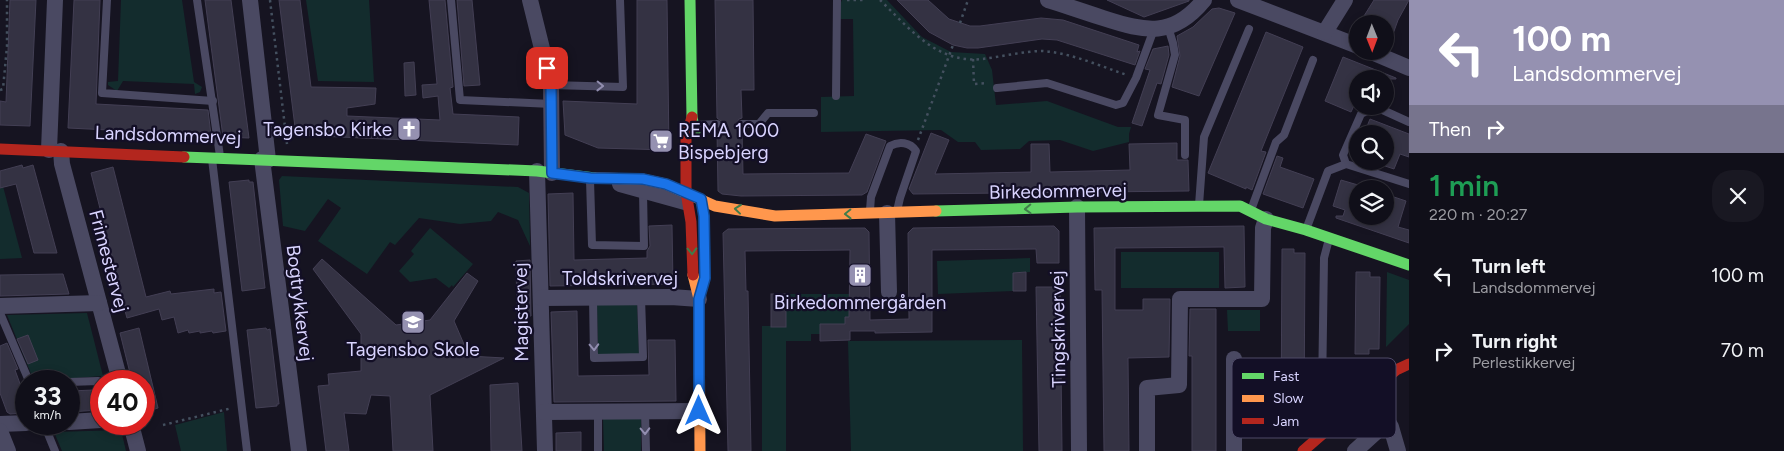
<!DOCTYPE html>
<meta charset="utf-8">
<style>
body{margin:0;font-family:Figtree,sans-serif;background:#191822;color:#f1f3f6;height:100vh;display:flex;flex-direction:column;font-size:19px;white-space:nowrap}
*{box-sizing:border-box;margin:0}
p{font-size:16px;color:#9c9ca2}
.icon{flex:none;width:28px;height:28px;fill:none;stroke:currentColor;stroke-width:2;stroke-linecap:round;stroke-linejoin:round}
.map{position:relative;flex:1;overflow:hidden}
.sheet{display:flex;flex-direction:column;background:#100f19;width:375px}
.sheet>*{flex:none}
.hud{background:#9591b1;color:#fff;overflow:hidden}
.needle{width:32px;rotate:179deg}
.fabs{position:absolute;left:1349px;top:15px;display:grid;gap:10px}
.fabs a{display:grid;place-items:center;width:45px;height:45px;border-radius:50%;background:#100f19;box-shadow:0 2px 8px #0003,0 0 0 1px #302f38;font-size:25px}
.speed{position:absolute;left:15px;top:370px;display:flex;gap:10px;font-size:25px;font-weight:700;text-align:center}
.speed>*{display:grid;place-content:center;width:65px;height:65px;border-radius:50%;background:#100f19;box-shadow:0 2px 8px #0003,0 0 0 1px #302f38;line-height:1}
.speed small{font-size:12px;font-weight:400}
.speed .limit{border:8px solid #d22;background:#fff;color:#111}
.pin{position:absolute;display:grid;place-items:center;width:42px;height:42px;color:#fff;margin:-21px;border-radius:10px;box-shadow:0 2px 8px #0006}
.me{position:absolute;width:55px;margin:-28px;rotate:0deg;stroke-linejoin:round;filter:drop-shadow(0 0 4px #0008)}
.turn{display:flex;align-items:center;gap:18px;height:105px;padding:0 20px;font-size:22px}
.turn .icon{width:65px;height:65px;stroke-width:2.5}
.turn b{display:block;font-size:35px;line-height:42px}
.then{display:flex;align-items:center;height:48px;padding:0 20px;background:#0003;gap:10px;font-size:19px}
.round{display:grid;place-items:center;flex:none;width:52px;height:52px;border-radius:20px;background:#191822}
.overview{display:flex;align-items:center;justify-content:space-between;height:85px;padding:0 20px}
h1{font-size:30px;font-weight:600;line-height:38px;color:#1e9e55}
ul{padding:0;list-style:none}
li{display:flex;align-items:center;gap:15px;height:75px;padding:0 20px}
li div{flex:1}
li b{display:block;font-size:19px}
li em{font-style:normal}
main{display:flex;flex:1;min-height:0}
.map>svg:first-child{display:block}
.green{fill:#132c2d}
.building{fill:#343243;stroke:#433f54}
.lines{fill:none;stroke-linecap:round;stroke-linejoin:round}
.path{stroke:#44505f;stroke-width:2.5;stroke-dasharray:2.5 4;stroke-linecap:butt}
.lane{stroke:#4a4962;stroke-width:8}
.street{stroke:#4a4962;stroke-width:16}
.fast{stroke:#63d668;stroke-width:11}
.slow{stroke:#ff974d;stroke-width:11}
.jam{stroke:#b3261e;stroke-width:11}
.oneway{stroke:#928eb0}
.oneway2{stroke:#3f7c4a}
.route-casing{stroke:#114b97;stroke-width:12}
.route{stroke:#1a73e8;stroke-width:9}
.labels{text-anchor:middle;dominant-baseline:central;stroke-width:4.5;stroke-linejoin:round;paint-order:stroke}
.poi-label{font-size:19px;fill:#d9d4ff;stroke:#130f26}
.street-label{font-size:19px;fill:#d9d4ff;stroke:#130f26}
.key{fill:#130f26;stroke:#4e4a67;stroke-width:1}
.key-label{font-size:14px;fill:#d9d4ff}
</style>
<main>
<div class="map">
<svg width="1409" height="451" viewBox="0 0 1409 451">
<rect width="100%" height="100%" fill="#161421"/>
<g class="green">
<path d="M121 0H182L194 82 202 87 200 92 195 94 194 84 123 81 117 91 108 85V82L118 81Z"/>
<path d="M306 0H369L374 82 318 81Z"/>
<path d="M842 0H887L922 37 951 52 985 54 992 70 996 105 1047 101 1118 127H1131L1129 134V142L1093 151 1060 140 1029 141 1020 149 981 150 975 142H958L941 130 821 132V97L854 96 853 19H840L839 7Z"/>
<path d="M0 175 22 258 0 259Z"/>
<path d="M282 176 518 187 529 193 530 246 518 220 498 212 491 221 460 224 419 218 395 245 390 242 367 274 318 241 341 208 328 199 305 231 283 226 279 180Z"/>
<path d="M430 228 473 264 453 287 452 285 449 288 436 278 410 282 399 271 414 254 411 251Z"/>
<rect x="1121" y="252" width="98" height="36"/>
<path d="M1030 258V272L1013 273V291L938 294 937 261Z"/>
<path d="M1387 272 1409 280V324L1386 347Z"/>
<path d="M786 294H849V317H845V327L820 324V334H811V341H786V451H762V326H786Z"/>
<path d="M637 303 639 354 598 355 597 304Z"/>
<path d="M1227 310H1260V331H1228Z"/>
<path d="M87 313 103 376 34 381 7 315Z"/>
<path d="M1022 340 1023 451H851L848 341Z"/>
<path d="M224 412 227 451H181L175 425Z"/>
<path d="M641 417V451H604L603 418Z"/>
<path d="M121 430 126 451H62L54 432Z"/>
</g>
<g class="building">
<path d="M10 0H36L30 126 0 125V101L6 102Z"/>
<path d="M74 0H100L96 104 208 110 211 135 68 128Z"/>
<path d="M205 0H231L249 138 223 137Z"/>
<path d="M279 0H300L311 87 376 88 375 104 347 108V116L440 120 438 96 423 98 422 85 437 84 429 0H445L453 87 450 88 453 114 519 117 518 145 296 135Z"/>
<path d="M457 0H472L480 85 464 86Z"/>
<path d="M637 0H667L669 150 598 148 565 135 563 101 637 104Z"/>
<path d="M715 0H753L754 90H741L742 118 739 119 736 124 737 127 742 130 743 174 849 173 866 134 886 141 867 192 862 195 741 196 722 194 718 191 717 130 720 128 723 124 721 121 717 118Z"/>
<path d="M897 0H928L949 19 970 26H980L1041 18 1063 20 1139 45 1137 52 1140 51 1135 65 1057 40 1042 39 978 48H967L953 45 929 32Z"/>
<path d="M1107 0H1189V1L1144 17Z"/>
<path d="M1374 0H1409L1398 20 1388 48 1385 47V24H1359Z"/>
<path d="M1219 8 1235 13 1199 96 1172 87 1180 56 1177 36 1193 27 1212 9Z"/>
<path d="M1266 32 1303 47 1261 151 1266 152 1252 190 1246 187V189L1208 173Z"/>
<path d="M1168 46 1169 55 1161 84 1157 83 1142 126 1132 123 1150 70 1145 69 1153 49Z"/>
<path d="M1343 57 1396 78V79H1358V97L1351 112 1325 101Z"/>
<path d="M414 62 416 95 405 96 404 63Z"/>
<path d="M1370 119 1409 134V157L1400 154 1394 169 1385 166V134H1364Z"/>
<path d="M931 133 949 140 935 174 1031 172V144H1049L1050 172 1130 170 1129 144 1177 143V160H1188L1189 191 913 194 909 189Z"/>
<path d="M1277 156 1283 158 1280 167 1314 179 1303 208 1263 194Z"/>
<path d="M22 165 23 168 33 165 57 253H34L16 184 0 188V171Z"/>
<path d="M113 167 146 297 170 291 171 294 214 289V293L221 292 226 331 213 333 212 331 200 333V331L189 333 188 330 178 333 174 317 162 320 159 309 127 318 124 307H125L91 173Z"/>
<path d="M249 180V182H253L265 288 242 291 229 182Z"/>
<path d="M1341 180 1358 185V216H1385V194L1406 201 1398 227 1409 230V243L1336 218V216H1343L1345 210 1333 206Z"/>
<path d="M573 193 574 260 647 258V251L650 246 649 226 672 225 673 284 550 286 548 194Z"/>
<path d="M1054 226 1059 231V263H1037L1036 249 932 250V332L875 333V331H850V340L820 341V324H845V317H849L850 250 745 251 746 291H748L751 451H728L723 233 728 229 865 228 869 232 870 320 909 319 908 233 913 228Z"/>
<path d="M1244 226 1245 287 1225 288 1224 247 1115 248V310H1143V299H1170L1169 357 1128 358 1129 451H1104L1102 290H1095L1094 228Z"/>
<path d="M1282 249H1294V253H1305L1304 417H1294V422H1281Z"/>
<path d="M322 259 396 325 430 320 467 273 478 281 454 321 469 356 504 358 430 395 433 451H393L390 396 371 395 366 414 344 413 349 451H326L318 386 329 385 328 374 361 371V334L313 269Z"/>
<path d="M530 260 531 316H517L516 261Z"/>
<path d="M1026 272V291H1013V273Z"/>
<path d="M1356 272H1370V277H1380L1379 349H1369V354H1355Z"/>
<path d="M63 274 69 294 0 296V275Z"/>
<path d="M1036 287H1060L1062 451H1039Z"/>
<rect x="771" y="294" width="15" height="33"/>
<path d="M1190 309H1216V451H1192V356H1189Z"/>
<path d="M577 311 578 376 649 375 648 340H675L676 401 554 402 551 312Z"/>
<path d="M139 328 158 408 144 412V381H132L120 333Z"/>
<path d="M266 328 267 330 270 329 279 404H277V406L256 408 247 330Z"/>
<path d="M28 335 38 360 28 364 17 339Z"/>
<path d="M7 343 18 369 15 370 23 392H26V413L10 414 7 412 0 393V346Z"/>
<path d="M518 383 522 451H491L490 385Z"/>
<path d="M94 390 99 410 69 412V391Z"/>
<path d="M581 432V451H556V433Z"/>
</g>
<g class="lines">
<g class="path">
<path d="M270 0 287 144"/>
<path d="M847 0H863"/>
<path d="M880 0C909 28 937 64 982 59 1001 57 1023 51 1043 51 1071 53 1100 66 1127 75"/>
<path d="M960 23 968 0"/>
<path d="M973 59 974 84 988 83"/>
<path d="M0 90 3 89 7 46V0"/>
<path d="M918 140 953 45"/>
<path d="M163 425 232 408"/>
</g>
<g class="lane">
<path d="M107 0 102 93 213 101"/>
<path d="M197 0 220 156"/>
<path d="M451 0 460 100 552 104"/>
<path d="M1168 27 1173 43 1175 55 1158 115 1185 120V155"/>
<path d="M551 85 623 87 620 0"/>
<path d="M997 88 1047 83 1116 105 1123 103 1136 78 1154 29"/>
<path d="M836 96 837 0"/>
<path d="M742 124H759L768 113H814"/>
<path d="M696 125 717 124"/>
<path d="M212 159 247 451"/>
<path d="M1346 164 1343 155 1361 114 1376 107 1409 122"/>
<path d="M590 180 592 245 644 246 643 191"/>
<path d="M1199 205 1204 137 1249 29"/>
<path d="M870 210 871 197 890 146C899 141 910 142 916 151L900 198 897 211"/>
<path d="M1251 210 1276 142 1284 135 1313 60"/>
<path d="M1307 227 1328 171 1346 164 1409 184"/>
<path d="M1329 239 1324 258 1322 392 1337 418"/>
<path d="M593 298 594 358 643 357 641 298"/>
<path d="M0 313 29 381"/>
<path d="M69 382 98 381 101 395"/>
<path d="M645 411 646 451"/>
<path d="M598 412V451"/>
<path d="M44 424 55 451"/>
</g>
<g class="street">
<path d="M250 0 268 160"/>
<path d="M530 0 551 85 552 173"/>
<path d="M1048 0C1067 6 1085 12 1103 18 1146 32 1173 38 1204 0"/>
<path d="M1238 0 1358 46"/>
<path d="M1325 32 1345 0"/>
<path d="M1369 51 1409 68"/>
<path d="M49 150 55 0"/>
<path d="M61 151 62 164 120 381"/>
<path d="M262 159 299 451"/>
<path d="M537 171 545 451"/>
<path d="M620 184 685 202"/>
<path d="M1077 207 1079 451"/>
<path d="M887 213 889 292"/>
<path d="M541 298 671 297 699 299"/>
<path d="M0 306 99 303"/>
<path d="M1234 359V451"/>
<path d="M1370 391 1391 427 1398 451"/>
<path d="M544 412 699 411"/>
<path d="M69 422 101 420"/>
<path d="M0 424 26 423"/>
<path d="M131 424 138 451"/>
<path d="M0 431 8 451"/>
<path d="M1147 451V388L1179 385 1180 299H1262L1263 228 1266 219"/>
<path d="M1355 451 1388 421"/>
</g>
<g class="fast">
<path d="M690 0 692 117 695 132"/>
<path d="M184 157 537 171 595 178"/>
<path d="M936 211 1077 207 1240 206 1266 219 1306 230 1409 265"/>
</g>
<g class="slow">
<path d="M595 178 643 179 666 184 715 206 775 216 936 211"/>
<path d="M693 275 699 299 700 451"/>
</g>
<g class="jam">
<path d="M692 117 686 138V192L691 222 693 275"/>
<path d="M0 149 184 157"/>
<path d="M1303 451 1396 370 1409 364"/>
</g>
</g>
<defs><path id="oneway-chevron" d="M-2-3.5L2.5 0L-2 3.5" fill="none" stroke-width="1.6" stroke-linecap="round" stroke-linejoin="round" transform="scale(1.25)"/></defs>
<g class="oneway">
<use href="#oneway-chevron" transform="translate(600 86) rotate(1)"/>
<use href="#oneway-chevron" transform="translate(594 347) rotate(88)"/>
<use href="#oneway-chevron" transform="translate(645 431) rotate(89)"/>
</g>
<g class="oneway2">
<use href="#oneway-chevron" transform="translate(738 209) rotate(-174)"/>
<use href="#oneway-chevron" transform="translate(1028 209) rotate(178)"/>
<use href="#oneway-chevron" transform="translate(848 214) rotate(179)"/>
<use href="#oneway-chevron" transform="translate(692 251) rotate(88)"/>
</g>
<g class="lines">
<g class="route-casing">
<path id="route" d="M547 68 551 85 552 173 590 178 643 179 666 184 701 199 704 216 705 278 699 299V411"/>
</g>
<use href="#route" class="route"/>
</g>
<defs>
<g id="church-square" transform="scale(1.25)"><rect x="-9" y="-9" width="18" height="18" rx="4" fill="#9591b1" stroke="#130f26"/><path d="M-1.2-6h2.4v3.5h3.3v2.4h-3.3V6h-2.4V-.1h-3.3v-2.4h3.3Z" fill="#fff"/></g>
<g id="supermarket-square" transform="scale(1.25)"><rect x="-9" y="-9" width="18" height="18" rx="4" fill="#9591b1" stroke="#130f26"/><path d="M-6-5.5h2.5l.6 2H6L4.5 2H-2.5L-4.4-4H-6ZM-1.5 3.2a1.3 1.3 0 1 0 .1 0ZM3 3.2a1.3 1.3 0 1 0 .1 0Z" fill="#fff"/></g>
<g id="building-square" transform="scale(1.25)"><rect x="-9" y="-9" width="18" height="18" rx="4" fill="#9591b1" stroke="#130f26"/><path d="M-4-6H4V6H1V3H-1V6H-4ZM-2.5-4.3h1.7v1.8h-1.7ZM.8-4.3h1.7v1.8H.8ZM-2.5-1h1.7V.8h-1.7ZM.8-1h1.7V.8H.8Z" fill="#fff"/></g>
<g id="school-square" transform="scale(1.25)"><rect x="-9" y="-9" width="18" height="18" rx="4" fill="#9591b1" stroke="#130f26"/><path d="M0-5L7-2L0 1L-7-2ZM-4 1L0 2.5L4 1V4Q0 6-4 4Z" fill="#fff"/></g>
</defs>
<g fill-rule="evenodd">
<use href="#church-square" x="409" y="129"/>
<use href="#supermarket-square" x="661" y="141"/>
<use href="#building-square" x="860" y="275"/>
<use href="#school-square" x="413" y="322"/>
</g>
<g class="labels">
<g class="poi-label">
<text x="392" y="129" text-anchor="end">Tagensbo Kirke</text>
<text x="678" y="130" text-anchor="start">REMA 1000<tspan x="678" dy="22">Bispebjerg</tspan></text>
<text x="860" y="302">Birkedommergården</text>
<text x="413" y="349">Tagensbo Skole</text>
</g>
<g class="street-label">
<text transform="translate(168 135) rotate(2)">Landsdommervej</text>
<text transform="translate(1058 191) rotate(-1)">Birkedommervej</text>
<text transform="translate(109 261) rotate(75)">Frimestervej</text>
<text x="620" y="278">Toldskrivervej</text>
<text transform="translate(300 303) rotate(83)">Bogtrykkervej</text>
<text transform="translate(521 312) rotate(-91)">Magistervej</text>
<text transform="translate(1058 329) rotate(-91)">Tingskrivervej</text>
</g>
</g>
<rect x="1232" y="358" width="164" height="80" rx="8" class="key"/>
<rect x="1242" y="373" width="22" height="6" fill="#63d668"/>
<rect x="1242" y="395" width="22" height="7" fill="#ff974d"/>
<rect x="1242" y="418" width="22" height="6" fill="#b3261e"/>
<g class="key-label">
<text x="1273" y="381">Fast</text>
<text x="1273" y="403">Slow</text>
<text x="1273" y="426">Jam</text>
</g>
</svg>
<div class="fabs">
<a><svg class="needle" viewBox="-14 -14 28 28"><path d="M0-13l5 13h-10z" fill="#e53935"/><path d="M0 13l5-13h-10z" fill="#9c9ca2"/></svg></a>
<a><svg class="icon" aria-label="sound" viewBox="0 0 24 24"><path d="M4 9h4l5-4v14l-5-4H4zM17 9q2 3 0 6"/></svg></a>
<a><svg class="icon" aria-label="search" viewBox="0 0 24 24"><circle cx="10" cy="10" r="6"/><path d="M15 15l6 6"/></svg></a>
<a><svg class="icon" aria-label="layers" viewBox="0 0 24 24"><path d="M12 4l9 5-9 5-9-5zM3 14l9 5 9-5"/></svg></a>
</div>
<div class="speed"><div>33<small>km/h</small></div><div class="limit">40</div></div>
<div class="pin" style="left:547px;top:68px;background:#d93025"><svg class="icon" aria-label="arrive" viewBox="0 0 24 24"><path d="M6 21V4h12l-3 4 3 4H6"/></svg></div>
<svg class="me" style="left:699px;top:411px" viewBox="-20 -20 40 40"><path d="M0-17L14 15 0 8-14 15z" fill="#1a73e8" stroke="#fff" stroke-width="4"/></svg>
</div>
<section class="sheet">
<div class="hud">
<div class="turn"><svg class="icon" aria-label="left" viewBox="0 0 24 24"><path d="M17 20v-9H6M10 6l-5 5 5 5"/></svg><div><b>100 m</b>Landsdommervej</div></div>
<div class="then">Then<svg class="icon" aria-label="right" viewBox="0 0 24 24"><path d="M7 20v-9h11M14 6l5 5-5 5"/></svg></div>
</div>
<div class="overview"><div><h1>1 min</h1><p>220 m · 20:27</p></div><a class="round"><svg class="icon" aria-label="close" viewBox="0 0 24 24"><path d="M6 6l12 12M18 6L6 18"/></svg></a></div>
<ul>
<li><svg class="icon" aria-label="left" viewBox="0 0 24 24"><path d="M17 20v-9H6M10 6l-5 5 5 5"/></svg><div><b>Turn left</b><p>Landsdommervej</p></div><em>100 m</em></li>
<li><svg class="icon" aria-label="right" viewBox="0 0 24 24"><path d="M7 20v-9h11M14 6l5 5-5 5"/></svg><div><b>Turn right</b><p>Perlestikkervej</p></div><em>70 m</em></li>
</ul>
</section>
</main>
